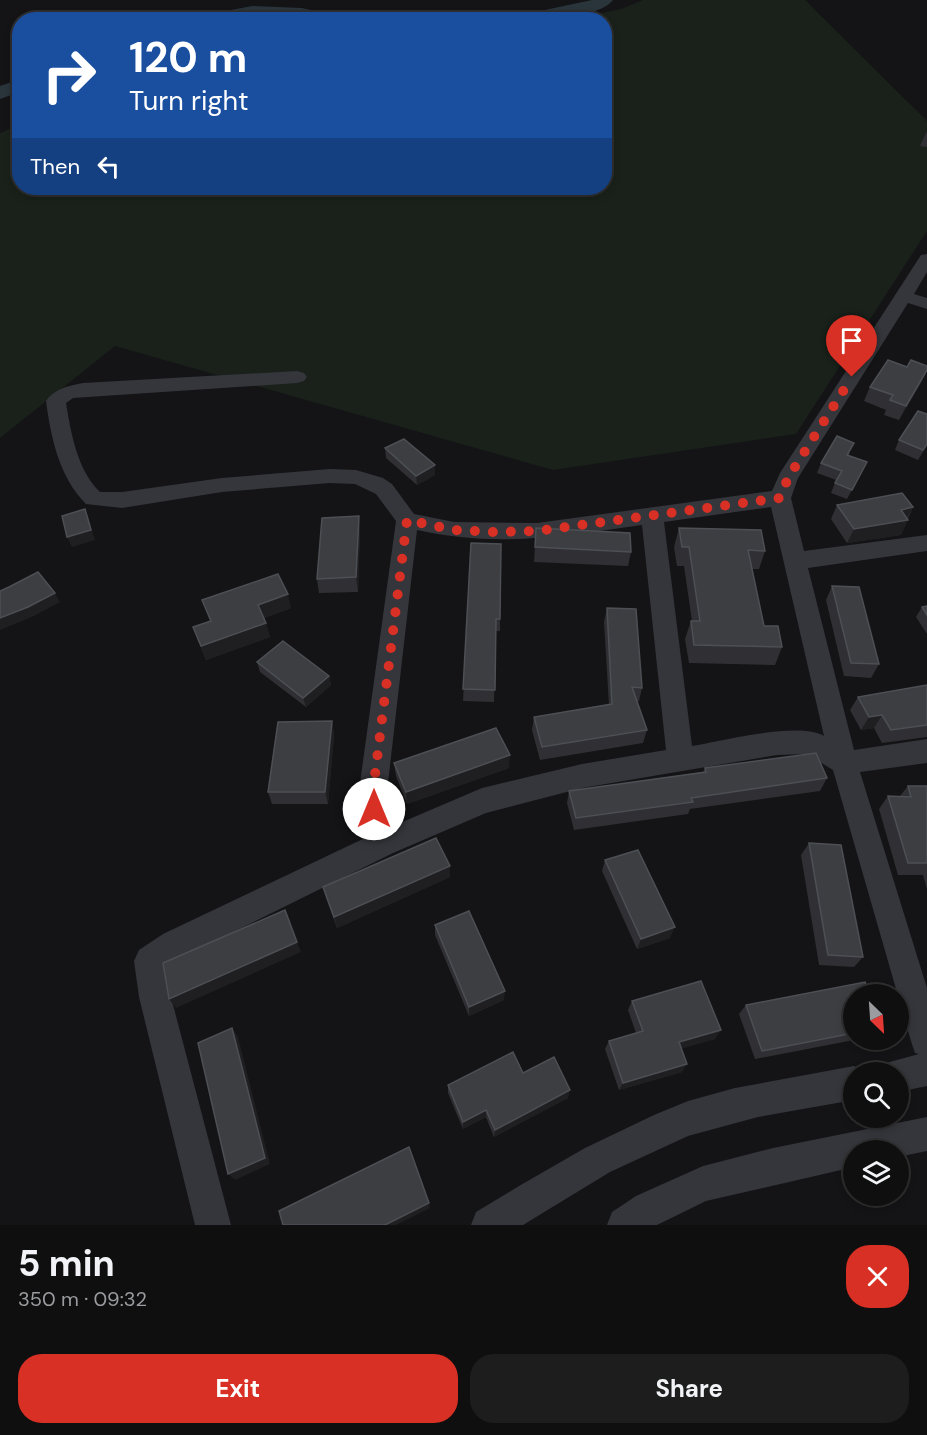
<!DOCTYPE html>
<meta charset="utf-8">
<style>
body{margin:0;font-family:"DM Sans",sans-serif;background:#1d1d1e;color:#f1f3f6;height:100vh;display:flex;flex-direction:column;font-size:22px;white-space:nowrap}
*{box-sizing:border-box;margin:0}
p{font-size:20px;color:#9b9c9f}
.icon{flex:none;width:33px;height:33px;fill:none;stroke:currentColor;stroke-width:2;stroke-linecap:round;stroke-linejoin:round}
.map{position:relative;height:1225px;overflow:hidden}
.panel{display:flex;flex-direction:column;background:#0f0f10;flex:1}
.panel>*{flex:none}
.guide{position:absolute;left:12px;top:12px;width:600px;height:183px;border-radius:24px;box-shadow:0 3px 9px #0003,0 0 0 2px #2f2f30;background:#1a4fa0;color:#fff;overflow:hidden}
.needle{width:39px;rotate:155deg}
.buttons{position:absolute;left:843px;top:984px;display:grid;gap:12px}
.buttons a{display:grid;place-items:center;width:66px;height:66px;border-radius:50%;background:#0f0f10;box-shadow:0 3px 9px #0003,0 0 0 2px #2f2f30;font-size:30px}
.pin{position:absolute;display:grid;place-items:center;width:51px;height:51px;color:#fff;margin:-62px -26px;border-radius:50% 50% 50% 0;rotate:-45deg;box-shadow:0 0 6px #0007}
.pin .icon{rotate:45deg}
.me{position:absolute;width:66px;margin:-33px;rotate:0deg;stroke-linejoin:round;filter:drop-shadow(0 0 4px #0008)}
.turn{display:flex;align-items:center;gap:21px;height:126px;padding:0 18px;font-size:27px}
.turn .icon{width:78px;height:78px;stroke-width:2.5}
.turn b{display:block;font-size:42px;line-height:51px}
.then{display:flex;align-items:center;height:57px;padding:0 18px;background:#0003;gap:12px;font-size:22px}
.round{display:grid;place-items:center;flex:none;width:63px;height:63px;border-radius:24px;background:#1d1d1e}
.summary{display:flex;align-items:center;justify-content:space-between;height:102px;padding:0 18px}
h1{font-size:36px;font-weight:700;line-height:45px}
.action{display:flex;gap:12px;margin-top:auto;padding:12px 18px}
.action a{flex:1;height:69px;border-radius:24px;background:#d93025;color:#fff;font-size:24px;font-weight:700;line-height:69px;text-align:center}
.action a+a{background:#1d1d1e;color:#f1f3f6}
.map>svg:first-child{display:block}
.green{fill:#19211a}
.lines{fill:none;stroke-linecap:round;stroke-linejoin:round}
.river{fill:#29343b;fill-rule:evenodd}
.street{fill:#34363b;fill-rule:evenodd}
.wall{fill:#303034}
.shaded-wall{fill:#1f1f22}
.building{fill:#3c3e42;stroke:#4c4f54;stroke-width:1.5}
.route{stroke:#d93025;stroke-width:10;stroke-dasharray:0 18}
</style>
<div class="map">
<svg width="927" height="1225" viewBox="0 0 927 1225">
<rect width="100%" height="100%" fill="#141416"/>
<path class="green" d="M643 0H805L927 121V231L796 434 553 470 115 346 0 438V133L19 125 20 188H604V20L573 19 621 9Z"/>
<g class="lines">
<g class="river">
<path d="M592 0H613C599 19 535 20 512 20L521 15Z"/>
<path d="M252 6 302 8 337 16 340 20 269 16 197 20 200 16Z"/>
<path d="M20 79V92L0 99V86Z"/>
</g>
<g class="street">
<path d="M927 254V272L914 294 927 298V309L908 303 798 478 791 498 804 551 927 535V551L808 568 854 750 927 739V763L860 772 927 988V1086L898 1092V1072H882L886 1063 919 1054 915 1053 911 1041 833 770 807 754 777 755 582 788 486 813 393 853 185 956 167 968 171 997 231 1225H195L139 997 134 961 139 950 163 934 367 837 360 809V783L396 521 376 494 355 484 330 483 222 492 122 508 86 504C59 477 51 438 46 401 55 388 69 386 83 383L297 371 304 373 307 377 304 381 297 383 73 398 66 403C71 433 77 470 100 492H122L222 478 330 469 356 470 383 478 392 484 414 514 454 522 537 523 772 491 780 473 921 255ZM771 507 824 736C799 721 722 741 692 746L664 522ZM642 525 666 750 582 764 482 788 393 826 388 809V783L417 530C498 548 561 536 642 525Z"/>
<path d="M854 1066 866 1072H854V1100L758 1117 688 1136 610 1172 523 1225H471L476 1212 519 1186 585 1148 654 1115 688 1101 735 1088Z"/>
<path d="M927 1117V1151L898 1157V1150H854V1167L706 1201 657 1225H607L612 1212 636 1196 703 1166 773 1148Z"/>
</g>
</g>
<g class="wall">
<path d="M927 132V147L920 146 924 137Z"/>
<path d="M922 381 899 420 884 415 886 410 864 401 870 387Z"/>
<path d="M927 414V445L918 460 895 450 899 440Z"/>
<path d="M385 448 435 465V475L417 485 386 458Z"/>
<path d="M850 453 848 456 867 462 847 499 831 493 836 480 817 473 821 463Z"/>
<path d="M837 505 913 507 901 535 847 543 831 519Z"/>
<path d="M536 528 631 552 628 566 534 562Z"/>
<path d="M679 528 765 551 759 569H752L764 626 782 647 775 665 689 663 685 639 691 621H692L684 566H677L674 547Z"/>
<path d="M360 531 358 592 319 593 317 579Z"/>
<path d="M471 543 500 619V631H496L494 702 463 701Z"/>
<path d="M832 586 879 664 871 678 844 676 826 600Z"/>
<path d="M202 600 291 608 264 618 270 637 206 660 193 627 210 621Z"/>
<path d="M927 606V634L916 617 922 607Z"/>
<path d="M607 608 642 688 639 701H636L647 730 643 743 540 760 532 730 534 717 609 705 604 622Z"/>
<path d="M257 662 329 676 331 685 306 707 260 672Z"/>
<path d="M927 685V737L882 743 874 728 861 730 850 710 858 697Z"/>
<path d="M332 721 334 735 328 804H272L268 792Z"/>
<path d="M394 763 509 768 407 804 396 776Z"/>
<path d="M705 768 827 778 820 791 690 809 688 814 574 830 567 803 569 791 703 772Z"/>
<path d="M908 786H927V889L923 875H898L879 809 888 796H900Z"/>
<path d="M809 843 863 957 854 967 819 965 801 855Z"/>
<path d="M605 860 670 938 637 949 602 871Z"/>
<path d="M450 877 337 928 326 898 323 887Z"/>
<path d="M435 925 504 1000 469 1016 435 935Z"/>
<path d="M854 994V1040L755 1059 739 1014 746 1005Z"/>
<path d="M632 1001 715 1039 681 1048 682 1072 619 1090 605 1049 609 1041 636 1033 628 1010Z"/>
<path d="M523 1073 568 1098 494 1137 486 1117 463 1129 448 1093V1085Z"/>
</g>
<g class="shaded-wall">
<path d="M927 370 922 381 899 420 906 406Z"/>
<path d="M435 465V475L417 485 416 476Z"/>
<path d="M913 507 906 520H908L901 535 847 543 854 529 901 510Z"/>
<path d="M85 509 89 519 95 540 72 547 67 537Z"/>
<path d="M359 516 360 531 358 592 356 577Z"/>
<path d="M55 593 60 602 34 616 0 630V618Z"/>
<path d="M288 594 291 608 261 619 258 605Z"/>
<path d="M266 623 270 637 206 660 201 646Z"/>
<path d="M329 676 331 685 306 707 303 698Z"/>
<path d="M882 715 874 728 861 730 869 717Z"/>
<path d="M332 721 334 735 328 804 325 792Z"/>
<path d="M510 755 509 768 407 804 406 792Z"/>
<path d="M450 866V877L337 928 334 917Z"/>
<path d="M675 927 670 938 637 949 641 939Z"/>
<path d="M297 942 301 952 176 1008 169 999Z"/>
<path d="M505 991 504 1000 469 1016V1007Z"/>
<path d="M232 1028 238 1037 270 1164 235 1180 228 1174Z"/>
<path d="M721 1030 715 1039 674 1051 679 1042Z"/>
<path d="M687 1064 682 1072 619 1090 623 1083Z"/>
<path d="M570 1090 568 1098 494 1137 495 1130Z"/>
<path d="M486 1110V1117L463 1129V1122Z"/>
<path d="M429 1203 430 1208 396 1225H385Z"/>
</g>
<g class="building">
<path d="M888 360 907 367 911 360 927 366V370L906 406 890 400 893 395 870 387Z"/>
<path d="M918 411 927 414V444L923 450 899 440Z"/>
<path d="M837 436 854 443 847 455 867 462 852 490 835 483 842 471 821 463Z"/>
<path d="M404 439 435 465 416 476 385 448Z"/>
<path d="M902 493 913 507 901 510 908 520 854 529 837 505Z"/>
<path d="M85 509 91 530 67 537 62 516Z"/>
<path d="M359 516 356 577 317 579 322 518Z"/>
<path d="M536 528 630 533 631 552 535 547Z"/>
<path d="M679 528 761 530 765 551 748 550 764 626H778L782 647 694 645 691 621H700L689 547H682Z"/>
<path d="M471 543 501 544 500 619H496L495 690 463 689Z"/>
<path d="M38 572 55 593 28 607 0 618V591L9 587Z"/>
<path d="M278 574 288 594 258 605 266 623 201 646 193 627 211 621 202 600Z"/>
<path d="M832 586 859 587 879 664 851 663Z"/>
<path d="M927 606V615L922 607Z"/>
<path d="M607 608 636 609 642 688 632 687 647 730 542 747 534 717 612 704Z"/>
<path d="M283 641 329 676 303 698 257 662Z"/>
<path d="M927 685V725L891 730 882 715 869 717 858 697Z"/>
<path d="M332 721 325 792H268L278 722Z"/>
<path d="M496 728 510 755 406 792 394 763Z"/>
<path d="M816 753 827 778 691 798 693 802 576 818 569 791 706 772 705 768Z"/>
<path d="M908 786H927V863H908L888 796 911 797Z"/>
<path d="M436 838 450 866 334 917 323 887Z"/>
<path d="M809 843 841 845 863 957 828 955Z"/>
<path d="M638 850 675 927 641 939 605 860Z"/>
<path d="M285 910 297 942 169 999 163 963Z"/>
<path d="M469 911 505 991 469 1007 435 925Z"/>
<path d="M701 981 721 1030 679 1042 687 1064 623 1083 609 1041 643 1031 632 1001Z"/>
<path d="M865 982 870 994H854V1033L762 1051 746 1005Z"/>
<path d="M232 1028 265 1158 228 1174 198 1043Z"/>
<path d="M513 1052 523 1073 554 1057 570 1090 495 1130 486 1110 463 1122 448 1085Z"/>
<path d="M409 1147 429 1203 385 1225H283L279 1211Z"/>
</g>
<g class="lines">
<path class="route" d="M374 809V783L407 520 454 530 494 532 537 531 780 498 788 478 852 377"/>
</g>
</svg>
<div class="buttons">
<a><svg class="needle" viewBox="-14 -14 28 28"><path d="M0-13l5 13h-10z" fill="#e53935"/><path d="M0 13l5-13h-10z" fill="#9b9c9f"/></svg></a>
<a><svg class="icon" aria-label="search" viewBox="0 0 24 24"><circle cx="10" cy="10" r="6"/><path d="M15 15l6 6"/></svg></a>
<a><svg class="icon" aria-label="layers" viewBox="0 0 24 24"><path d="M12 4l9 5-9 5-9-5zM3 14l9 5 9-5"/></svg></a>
</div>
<div class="pin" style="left:852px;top:377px;background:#d93025"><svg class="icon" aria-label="arrive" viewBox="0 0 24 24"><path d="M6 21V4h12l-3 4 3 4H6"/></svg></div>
<svg class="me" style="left:374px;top:809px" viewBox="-20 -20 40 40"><circle r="19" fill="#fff"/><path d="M0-13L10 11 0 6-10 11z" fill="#d93025"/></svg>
<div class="guide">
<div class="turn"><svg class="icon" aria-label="right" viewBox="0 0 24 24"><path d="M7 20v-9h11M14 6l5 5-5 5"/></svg><div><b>120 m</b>Turn right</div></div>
<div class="then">Then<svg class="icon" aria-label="left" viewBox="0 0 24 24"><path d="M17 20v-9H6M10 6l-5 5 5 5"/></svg></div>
</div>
</div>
<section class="panel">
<div class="summary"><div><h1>5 min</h1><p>350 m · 09:32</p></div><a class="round" style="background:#d93025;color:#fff"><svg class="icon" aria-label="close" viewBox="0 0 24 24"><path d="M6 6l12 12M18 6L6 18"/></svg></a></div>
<div class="action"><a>Exit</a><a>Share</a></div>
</section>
